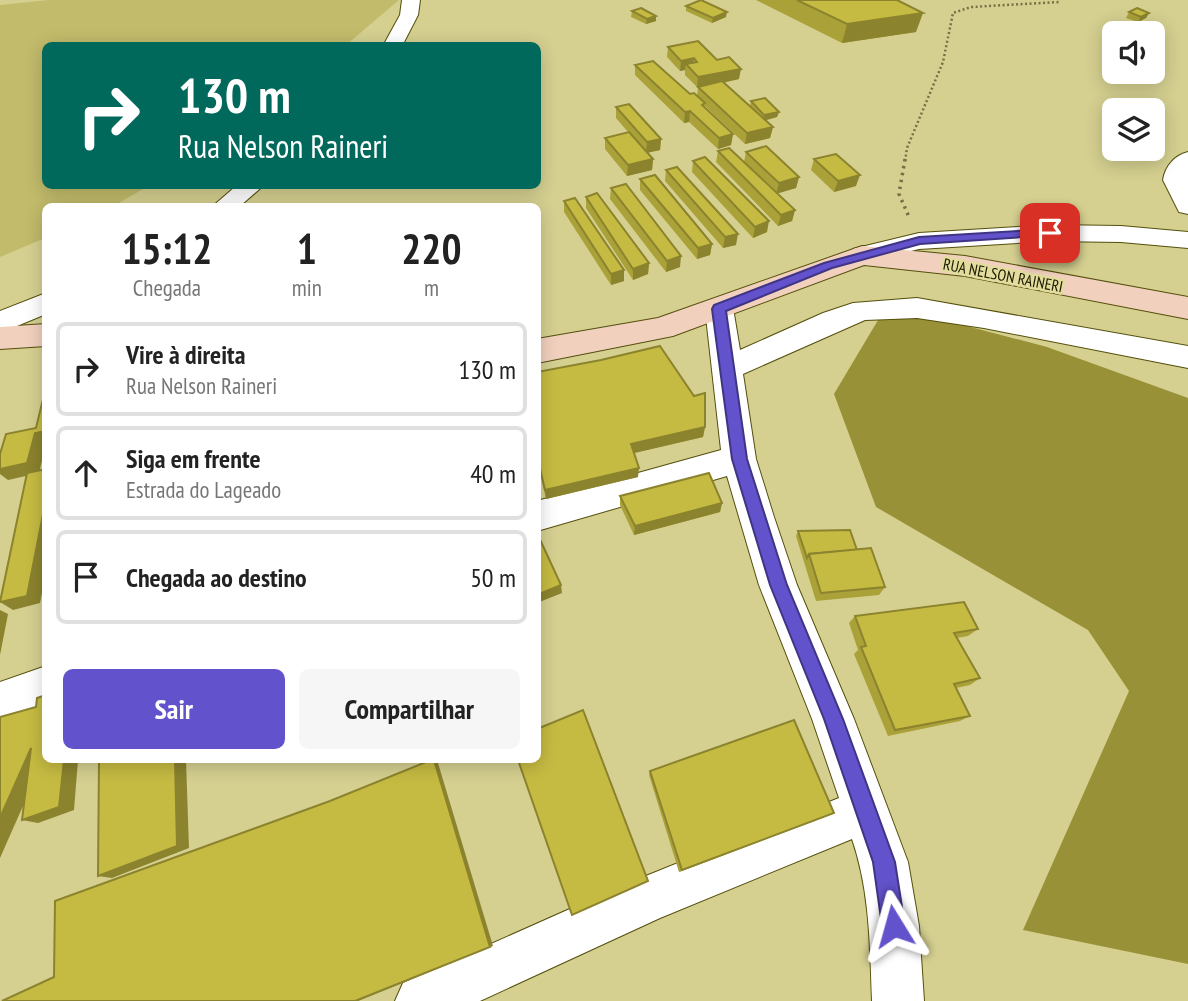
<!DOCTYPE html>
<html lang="pt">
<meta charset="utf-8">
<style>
body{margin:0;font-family:"PT Sans Narrow",sans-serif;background:#f6f6f6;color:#222;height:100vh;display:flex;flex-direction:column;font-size:26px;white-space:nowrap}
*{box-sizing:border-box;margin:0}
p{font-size:23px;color:#767676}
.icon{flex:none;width:38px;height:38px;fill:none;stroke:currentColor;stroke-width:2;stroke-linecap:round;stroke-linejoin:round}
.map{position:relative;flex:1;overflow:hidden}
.drawer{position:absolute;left:42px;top:203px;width:499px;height:560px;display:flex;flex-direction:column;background:#fff;border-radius:10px;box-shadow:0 4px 18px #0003}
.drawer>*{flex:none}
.hud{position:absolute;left:42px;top:42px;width:499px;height:147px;border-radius:10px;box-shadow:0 4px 18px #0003;background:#00695c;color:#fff;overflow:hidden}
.controls{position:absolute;left:1102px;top:21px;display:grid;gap:14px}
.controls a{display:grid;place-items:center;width:63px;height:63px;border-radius:10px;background:#fff;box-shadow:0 4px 18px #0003;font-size:35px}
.pin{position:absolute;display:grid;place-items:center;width:60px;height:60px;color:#fff;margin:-30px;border-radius:14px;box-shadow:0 4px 10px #0006}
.me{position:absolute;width:77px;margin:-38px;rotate:352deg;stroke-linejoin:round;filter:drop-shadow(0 0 5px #0008)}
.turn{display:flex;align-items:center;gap:24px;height:147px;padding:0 21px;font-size:32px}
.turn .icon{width:91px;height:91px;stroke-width:2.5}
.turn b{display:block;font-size:49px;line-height:60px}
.eta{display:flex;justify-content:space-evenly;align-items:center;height:119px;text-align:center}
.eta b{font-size:42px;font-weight:700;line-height:49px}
.button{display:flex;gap:14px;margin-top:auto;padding:14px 21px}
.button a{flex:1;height:80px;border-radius:10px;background:#6252cb;color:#fff;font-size:28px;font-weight:700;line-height:80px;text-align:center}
.button a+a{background:#f6f6f6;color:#222}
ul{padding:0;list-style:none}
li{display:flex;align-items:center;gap:21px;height:94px;margin:0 14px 10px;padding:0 7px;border:4px solid #e0e0e0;border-radius:10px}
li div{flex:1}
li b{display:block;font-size:26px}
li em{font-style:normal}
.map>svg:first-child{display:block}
.green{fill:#c2bb6b}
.forest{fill:#999137}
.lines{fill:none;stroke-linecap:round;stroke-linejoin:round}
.minor-casing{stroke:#544f0c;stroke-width:2}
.secondary-casing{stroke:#544f0c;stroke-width:2}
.path-far1{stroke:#757146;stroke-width:2.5;stroke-dasharray:2 2.5;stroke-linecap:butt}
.path{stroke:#757146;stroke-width:3.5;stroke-dasharray:2.5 4.5;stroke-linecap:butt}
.minor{fill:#fff;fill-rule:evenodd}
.secondary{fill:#f2d0be;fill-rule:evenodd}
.wall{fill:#aaa139}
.shaded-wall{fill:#8b832e}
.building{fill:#c6bb42;stroke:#8b832e;stroke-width:2}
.route{fill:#6252cb;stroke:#403584;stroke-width:2}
.labels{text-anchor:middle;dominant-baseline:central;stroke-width:5;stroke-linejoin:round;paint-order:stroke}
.far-street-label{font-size:16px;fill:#1c1902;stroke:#e2dd9d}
</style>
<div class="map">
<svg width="1188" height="1001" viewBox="0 0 1188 1001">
<rect width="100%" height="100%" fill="#d5d090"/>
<path class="green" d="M49 0H399L346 45 46 46V186H148L114 206H46L45 238 0 257V5Z"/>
<path class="forest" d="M887 305 1047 347 1188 398V964L1023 930 1129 691 1088 630 876 507 834 394Z"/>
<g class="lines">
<g class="minor-casing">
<g id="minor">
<path d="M402 0H420L418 15 402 46H383L400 15Z"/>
<path d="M1188 152V214L1179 212 1163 180C1165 166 1175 155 1188 152Z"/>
<path d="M236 186H263L240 206H213Z"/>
<path d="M1050 225 1121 226 1188 232V248L1121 242 1050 241 919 249 862 263 853 261 849 255 853 249 919 233Z"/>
<path d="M46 293V314L0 333V311Z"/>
<path d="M719 298 729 301 733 308 740 350 823 313 853 303 917 298 1188 346V368L984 328 917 318 865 320 743 374 756 459 774 517 797 585 854 719 908 862 919 926 924 1001H872C870 947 870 891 852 839L660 918 480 1001H395L403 983 626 884 839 798 812 719 759 585 727 476 537 531V501L721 450 705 308 709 301Z"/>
<path d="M46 666V707L0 724V682Z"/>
</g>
</g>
<g class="secondary-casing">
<g id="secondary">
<path d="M862 246 965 256 1188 297V319L965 276 864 265 673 336 537 363V339L658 318Z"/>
<path d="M46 324V346L0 349V327Z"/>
</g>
</g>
<path class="path-far1" d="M905 161 907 148 943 62 953 13 971 7 1060 2"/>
<path class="path" d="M905 159 899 194 909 217"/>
<use href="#minor" class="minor"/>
<use href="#secondary" class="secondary"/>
</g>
<g class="wall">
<path d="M756 0H897L916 32 842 43Z"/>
<path d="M686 6 726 17 712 23 686 11Z"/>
<path d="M632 11 656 21 646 24 631 17Z"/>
<path d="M1129 12 1149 13 1146 18 1138 22 1126 18Z"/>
<path d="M668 47 717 60 739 79 723 83 750 106 751 101 779 112 777 117 765 120 773 127 770 138 745 144 705 106V108L733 134 731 145 718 149 689 122 684 123 635 75V65L690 94 697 96 698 88 685 75V70L680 71 667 57Z"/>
<path d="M616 107 661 139 660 150 647 153 653 159 652 170 627 176 605 149V138L628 132 616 118Z"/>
<path d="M718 151 744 162 746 152 799 177 796 188 777 193 795 210 792 221 778 226 716 162Z"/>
<path d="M814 159 856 186 834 192 811 170Z"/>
<path d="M693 161 767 232 753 238 692 172Z"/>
<path d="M666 170 736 245 723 248 665 181Z"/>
<path d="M640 179 712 244 710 255 697 259 640 190Z"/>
<path d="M611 188 680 267 666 272 610 199Z"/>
<path d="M586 197 649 263 648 274 633 280 586 208Z"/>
<path d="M564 201 624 281 611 285 564 212Z"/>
<path d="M537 372 705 427 703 437 634 453 638 477 546 499 537 461Z"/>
<path d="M620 496 722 503 720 512 634 535 620 505Z"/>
<path d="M798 531 857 550 885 587 879 595 816 601 796 536Z"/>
<path d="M855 616 978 629 968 636 957 638 980 678 970 685 956 688 970 716 960 721 888 736 854 654 858 650 849 623Z"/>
<path d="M650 771 834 813 679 872 649 775Z"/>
</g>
<g class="shaded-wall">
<path d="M727 12 726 17 712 23 713 18Z"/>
<path d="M923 13 916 32 842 43 847 24Z"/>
<path d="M1149 13 1146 18 1138 22 1141 17Z"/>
<path d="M656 16V21L646 24 647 19Z"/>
<path d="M694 58 692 69 686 64 685 70 680 71 681 61Z"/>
<path d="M741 69 739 79 697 88 698 77Z"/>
<path d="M690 111 689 122 684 123 685 112Z"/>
<path d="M779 112 777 117 763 121 764 115Z"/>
<path d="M773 127 770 138 745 144 747 133Z"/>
<path d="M733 134 731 145 718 149 719 138Z"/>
<path d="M661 139 660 150 646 153 647 142Z"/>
<path d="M653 159 652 170 627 176 628 165Z"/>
<path d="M860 175 856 186 834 192 838 181Z"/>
<path d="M799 177 796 188 776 194 779 183Z"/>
<path d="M795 210 792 221 778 226 781 215Z"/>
<path d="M769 221 767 232 753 238 755 227Z"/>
<path d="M738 234 736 245 723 248 725 237Z"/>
<path d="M712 244 710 255 697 259 698 248Z"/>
<path d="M681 256 680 267 666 272 667 261Z"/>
<path d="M649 263 648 274 633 280V269Z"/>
<path d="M624 270V281L611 285V274Z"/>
<path d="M705 427 703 437 630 454 631 444Z"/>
<path d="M46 431V445L39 473 8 480 0 474V469L35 433Z"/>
<path d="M639 468 638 477 546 499 545 490Z"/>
<path d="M46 499V573L40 603 13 610 0 602Z"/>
<path d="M722 503 720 512 634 535 635 526Z"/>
<path d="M561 585 562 593 537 603V595Z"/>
<path d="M0 610 8 614 0 655Z"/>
<path d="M31 748 46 754 0 858V818Z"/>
<path d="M64 760H78L74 810 38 823 22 820Z"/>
<path d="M175 760H186L189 848 112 878 98 876Z"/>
<path d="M434 760 438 763 493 946 358 1001H355Z"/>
<path d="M834 813 827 816 679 872 682 870Z"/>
</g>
<g class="building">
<path d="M701 0 727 12 713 18 686 6Z"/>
<path d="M797 0H897L923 13 847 24Z"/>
<path d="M641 8 656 16 647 19 632 11Z"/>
<path d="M1137 8 1149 13 1141 17 1129 12Z"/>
<path d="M698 41 717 60 729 57 741 69 698 77 686 64 697 62 694 58 681 61 668 47Z"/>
<path d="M653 61 690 94 694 93 705 103 702 105 733 134 719 138 690 111 685 112 635 65Z"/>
<path d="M722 81 773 127 747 133 698 87Z"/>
<path d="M765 98 779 112 764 115 751 101Z"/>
<path d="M629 104 661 139 647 142 616 107Z"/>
<path d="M629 132 653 159 628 165 605 138Z"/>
<path d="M766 146 799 177 779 183 746 152Z"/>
<path d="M729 148 795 210 781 215 718 151Z"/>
<path d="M836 154 860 175 838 181 814 159Z"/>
<path d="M705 157 769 221 755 227 693 161Z"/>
<path d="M677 167 738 234 725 237 666 170Z"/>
<path d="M655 175 712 244 698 248 640 179Z"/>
<path d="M626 184 681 256 667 261 611 188Z"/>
<path d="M597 193 649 263 633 269 586 197Z"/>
<path d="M575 198 624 270 611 274 564 201Z"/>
<path d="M660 346 694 396 705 393V427L631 444 639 468 545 490 537 456V372L601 360Z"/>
<path d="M46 387V431L35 433 27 463 0 469V454L6 434 36 428Z"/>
<path d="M46 469V499L27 596 0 602 27 473Z"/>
<path d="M709 473 722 503 635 526 620 496Z"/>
<path d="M850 530 857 550 809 554 807 558 798 531Z"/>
<path d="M537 533 561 585 537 595Z"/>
<path d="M871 548 885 587 821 593 809 554Z"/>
<path d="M964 602 978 629 954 633 980 678 954 684 970 716 895 730 861 647 866 646 855 616Z"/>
<path d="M46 695V760H64L59 807 22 820 31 748 0 818V717L36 707 37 698Z"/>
<path d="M583 710 648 881 572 915 518 760H537V729Z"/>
<path d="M794 720 834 813 682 870 650 771Z"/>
<path d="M99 760H175L177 846 98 876Z"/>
<path d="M431 760H434L490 947 355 1001H2L54 977 55 901 330 801Z"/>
</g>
<path class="route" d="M1050 229 1056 233 1054 235 920 244 832 268 726 311 747 459 787 585 843 719 895 862 905 926 902 934 894 937 886 934 882 926 873 862 824 719 770 585 732 459 712 309 714 305 824 263 919 237Z"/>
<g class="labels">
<g class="far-street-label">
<text transform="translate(1003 275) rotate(11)">RUA NELSON RAINERI</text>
</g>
</g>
</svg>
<div class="controls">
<a><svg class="icon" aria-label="sound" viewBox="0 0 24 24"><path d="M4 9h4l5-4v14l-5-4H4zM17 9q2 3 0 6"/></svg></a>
<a><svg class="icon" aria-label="layers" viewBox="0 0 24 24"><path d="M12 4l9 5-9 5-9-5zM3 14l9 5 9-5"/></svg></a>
</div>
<div class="pin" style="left:1050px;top:233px;background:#d93025"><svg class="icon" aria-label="arrive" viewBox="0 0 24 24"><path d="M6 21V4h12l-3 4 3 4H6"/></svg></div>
<svg class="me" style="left:894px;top:926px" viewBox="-20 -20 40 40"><path d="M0-17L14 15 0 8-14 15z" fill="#6252cb" stroke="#fff" stroke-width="4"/></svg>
<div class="hud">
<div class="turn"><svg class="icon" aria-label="right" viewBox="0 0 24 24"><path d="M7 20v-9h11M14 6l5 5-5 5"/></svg><div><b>130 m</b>Rua Nelson Raineri</div></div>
</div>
<section class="drawer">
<div class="eta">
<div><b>15:12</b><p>Chegada</p></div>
<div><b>1</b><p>min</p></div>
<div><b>220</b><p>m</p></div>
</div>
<ul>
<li><svg class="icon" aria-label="right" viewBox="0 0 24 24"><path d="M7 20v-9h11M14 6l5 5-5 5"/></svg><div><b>Vire à direita</b><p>Rua Nelson Raineri</p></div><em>130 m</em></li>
<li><svg class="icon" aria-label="ahead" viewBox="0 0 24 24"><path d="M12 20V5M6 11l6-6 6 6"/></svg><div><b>Siga em frente</b><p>Estrada do Lageado</p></div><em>40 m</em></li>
<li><svg class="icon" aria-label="arrive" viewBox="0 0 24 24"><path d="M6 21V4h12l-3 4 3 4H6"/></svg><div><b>Chegada ao destino</b></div><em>50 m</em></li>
</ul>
<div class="button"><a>Sair</a><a>Compartilhar</a></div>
</section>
</div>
